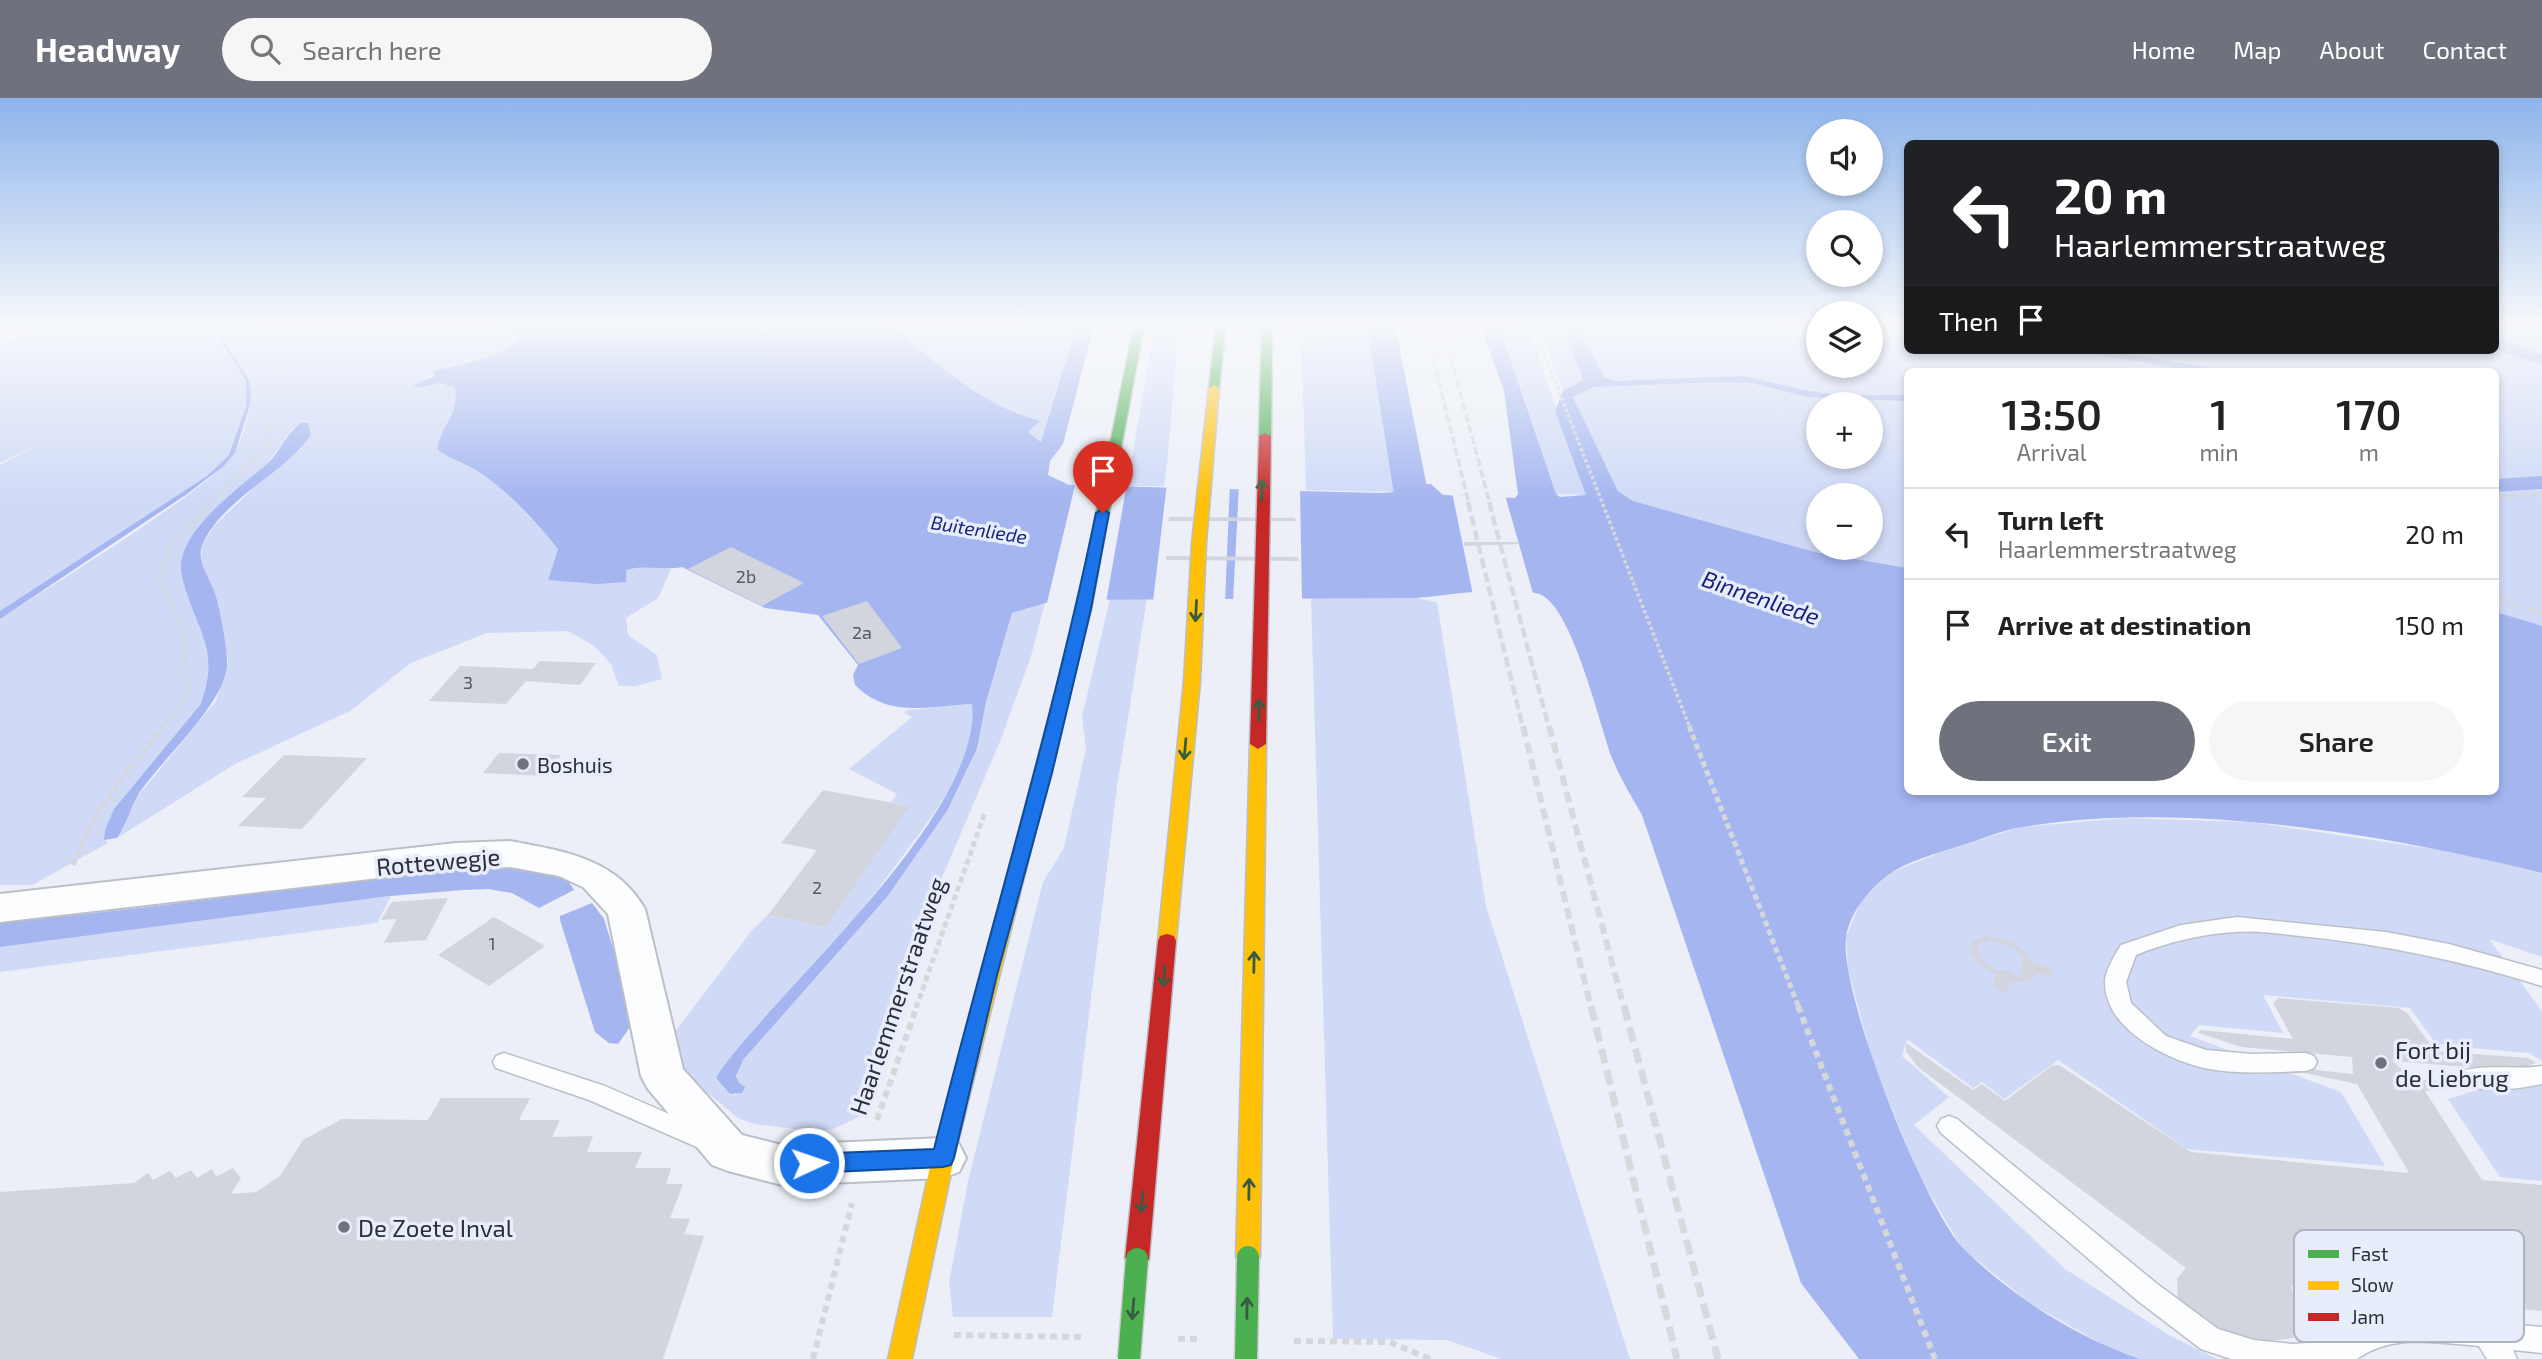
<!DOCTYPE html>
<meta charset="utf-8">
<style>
body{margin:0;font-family:"Exo 2",sans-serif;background:#f6f6f6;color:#222;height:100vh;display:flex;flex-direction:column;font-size:26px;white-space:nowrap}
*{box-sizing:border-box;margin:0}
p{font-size:23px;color:#767676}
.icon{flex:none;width:38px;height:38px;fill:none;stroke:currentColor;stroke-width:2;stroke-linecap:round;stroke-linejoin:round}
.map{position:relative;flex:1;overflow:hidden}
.details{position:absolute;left:1904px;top:270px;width:595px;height:427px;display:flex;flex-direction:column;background:#fff;border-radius:10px;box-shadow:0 4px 10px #0003}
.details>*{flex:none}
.hud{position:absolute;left:1904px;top:42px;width:595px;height:214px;border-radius:10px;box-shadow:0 4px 10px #0003;background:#202124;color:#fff;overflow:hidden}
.buttons{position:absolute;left:1806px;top:21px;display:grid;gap:14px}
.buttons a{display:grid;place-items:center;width:77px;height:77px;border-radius:50%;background:#fff;box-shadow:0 4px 10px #0003;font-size:35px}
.pin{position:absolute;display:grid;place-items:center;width:60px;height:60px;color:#fff;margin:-72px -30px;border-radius:50% 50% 50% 0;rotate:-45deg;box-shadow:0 0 7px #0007}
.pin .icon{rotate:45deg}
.me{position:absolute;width:77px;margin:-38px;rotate:87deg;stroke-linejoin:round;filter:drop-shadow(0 0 5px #0008)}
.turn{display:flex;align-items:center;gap:24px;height:147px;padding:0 35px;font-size:32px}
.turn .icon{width:91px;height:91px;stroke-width:2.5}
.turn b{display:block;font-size:49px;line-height:60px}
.then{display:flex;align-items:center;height:66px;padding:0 35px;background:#0003;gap:14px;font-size:26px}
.eta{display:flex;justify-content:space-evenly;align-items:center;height:119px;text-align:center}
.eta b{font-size:42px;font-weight:600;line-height:49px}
.action{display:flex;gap:14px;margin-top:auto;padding:14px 35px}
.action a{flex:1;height:80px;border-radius:42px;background:#6f727c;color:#fff;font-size:28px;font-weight:600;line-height:80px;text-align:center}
.action a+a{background:#f6f6f6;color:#222}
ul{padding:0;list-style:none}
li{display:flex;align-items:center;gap:21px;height:91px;padding:0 35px;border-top:2px solid #e0e0e0}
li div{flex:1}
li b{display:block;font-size:26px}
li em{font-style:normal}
header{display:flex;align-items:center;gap:42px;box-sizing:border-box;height:98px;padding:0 35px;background:#6f727c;color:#fff}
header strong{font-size:33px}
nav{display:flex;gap:38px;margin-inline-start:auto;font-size:24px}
.search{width:490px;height:63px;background:#f6f6f6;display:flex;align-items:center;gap:18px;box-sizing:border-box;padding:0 24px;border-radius:38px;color:#767676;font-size:26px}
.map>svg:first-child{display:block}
.green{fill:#d0daf7;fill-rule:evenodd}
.water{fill:#a4b5f0}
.pier{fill:#eceff7}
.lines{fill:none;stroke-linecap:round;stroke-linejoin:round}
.canal{fill:#a4b5f0;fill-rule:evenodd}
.building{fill:#d2d5de;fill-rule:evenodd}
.lane-casing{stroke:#bcbfc6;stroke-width:3}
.street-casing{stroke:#bcbfc6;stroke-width:4}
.fast-casing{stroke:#bcbfc6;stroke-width:3}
.slow-casing{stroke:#bcbfc6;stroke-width:3}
.jam-casing{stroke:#bcbfc6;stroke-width:3}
.path-far2{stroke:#d6d7da;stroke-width:3.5;stroke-dasharray:3.5 2.5;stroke-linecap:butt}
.path-far1{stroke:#d6d7da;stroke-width:5;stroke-dasharray:6 3.5;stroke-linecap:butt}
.path{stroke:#d6d7da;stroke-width:6;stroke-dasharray:7 5;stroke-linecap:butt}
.lane{fill:#fcfdfe;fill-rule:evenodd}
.street{fill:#fcfdfe;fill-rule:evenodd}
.fast{fill:#4caf50;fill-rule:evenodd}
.slow{fill:#ffc107;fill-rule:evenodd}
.jam{fill:#c62828;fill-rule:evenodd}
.rail-far3{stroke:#d8d9dc;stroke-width:3.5;stroke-dasharray:8 3.5;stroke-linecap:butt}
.rail-far2{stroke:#d8d9dc;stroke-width:4.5;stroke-dasharray:10 4.5;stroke-linecap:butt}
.rail-far1{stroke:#d8d9dc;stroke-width:6;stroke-dasharray:11 6;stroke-linecap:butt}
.rail{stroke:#d8d9dc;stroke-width:7;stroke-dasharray:15 7;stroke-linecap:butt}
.fast-bridge-casing{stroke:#caccd0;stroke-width:25;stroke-linecap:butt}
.fast-bridge{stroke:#4caf50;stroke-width:22}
.oneway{stroke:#375c41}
.route{fill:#1a73e8;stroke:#114b97;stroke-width:2}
.poi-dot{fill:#6f727c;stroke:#e8edfc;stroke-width:2.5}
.labels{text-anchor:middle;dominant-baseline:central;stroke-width:7;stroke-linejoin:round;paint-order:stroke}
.number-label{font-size:18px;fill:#565862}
.far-water-label{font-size:19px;font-style:italic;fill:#1a217d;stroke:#e8edfc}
.poi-label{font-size:21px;fill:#2c2f39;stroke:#e8edfc;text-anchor:start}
.water-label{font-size:23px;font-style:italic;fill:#1a217d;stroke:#e8edfc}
.near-street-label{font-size:24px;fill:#2c2f39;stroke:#e8edfc}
.near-poi-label{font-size:24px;fill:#2c2f39;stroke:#e8edfc;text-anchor:start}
.key{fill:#e8edfc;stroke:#b0b4c2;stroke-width:2}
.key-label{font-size:19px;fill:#2c2f39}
</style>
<header>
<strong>Headway</strong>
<div class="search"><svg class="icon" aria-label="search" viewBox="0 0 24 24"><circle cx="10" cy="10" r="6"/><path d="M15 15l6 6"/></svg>Search here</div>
<nav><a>Home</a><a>Map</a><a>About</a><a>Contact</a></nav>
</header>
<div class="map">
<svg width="2542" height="1261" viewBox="0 0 2542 1261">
<rect width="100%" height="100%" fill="#eceff7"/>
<g class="green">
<path d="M49 227H210L246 284V308L229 357 207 378 0 513V367L41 345 0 365V248Z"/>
<path d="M214 227H479L504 230 521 238C506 264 463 261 439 272 432 276 424 285 417 290L440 285 455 290C459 312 451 322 439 339 457 375 460 358 486 378 514 400 536 424 558 451L548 481 625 484V472L638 468 671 471 658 500 626 520 628 537 657 557 662 581 636 588H619L611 566 594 548 568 533 487 535 411 565 350 613 235 666 117 740 137 699 216 603 224 578 228 563 216 497 201 466 202 447 214 428 259 385 302 350 293 330 267 366 202 426 188 493 202 531 211 574 208 588 200 607 114 711 105 742 108 745 32 787H0V521C39 495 221 385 235 354 245 333 254 306 249 282Z"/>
<path d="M892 227H1077L1042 344 951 279Z"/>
<path d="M1155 227H1181C1172 281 1172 334 1164 388H1127Z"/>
<path d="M1301 227H1368L1395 394 1306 392Z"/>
<path d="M1500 227H1527L1587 397 1556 396Z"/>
<path d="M1538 227H1561L1585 283 1563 293Z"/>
<path d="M1576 227H1818V268H1871V227H1907L1908 252H2494L2542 265V379L2496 381V273H1908L1907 470 1815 454 1633 403 1618 393 1573 299 1596 289 1605 280ZM1818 306H1871V359H1818ZM1818 397H1871V450H1818Z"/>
<path d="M2496 227H2542V256L2496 238Z"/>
<path d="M2542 391V529L2496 514V394Z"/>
<path d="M1147 500 1117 689 1052 1219H953L949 1185 968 1083 1043 784 1064 750 1086 650 1082 619 1110 501Z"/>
<path d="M1311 500H1416L1437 504 1486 808 1630 1261H1501L1447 1242 1333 1241Z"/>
<path d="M1045 505 1031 558 1001 641 938 789 861 1018 833 1031 812 1033 754 1026 738 1020 681 973 668 943 753 831 768 817 826 829 909 708 891 704 897 696 849 671 912 619 904 615 908 612 972 606C977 658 943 704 913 744 883 785 852 826 817 864 782 902 745 937 716 980L730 996 737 997V971L743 962 887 799 947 713 977 652 986 604 1012 515Z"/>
<path d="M2125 720 2250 724 2460 755 2542 775V859L2489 841 2542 913V963L2529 955 2437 947 2410 910 2263 897 2283 935 2199 927 2190 938 2341 994 2385 1068 2187 1051 2058 962 2004 1001 1982 984 1973 990 1907 941 1902 958 1949 999 1914 1027 2065 1171 2169 1237 2217 1261H2140L2111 1251 2031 1206 1962 1150 1920 1079 1874 968 1848 871 1846 839 1861 803 1890 775 1939 755 2020 729Z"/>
<path d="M391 798 377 825 0 874V849Z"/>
<path d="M2542 972V1083L2500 1079 2448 1001Z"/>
</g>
<g class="water">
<path d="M210 227H214L249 282 251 292 250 307 235 355 224 368 187 396 0 521V513L207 378 229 357 246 308V283Z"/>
<path d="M479 227H892C935 266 983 308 1040 323L1028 334 1041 344 1077 227H1094L1063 346 1050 363 1048 377 1069 387 1381 395 1395 394 1396 388 1431 386 1443 397 1515 400 1518 396 1504 293 1480 227H1499L1556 396 1560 399 1586 397 1555 313 1563 293 1584 282 1561 227H1576L1605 280 1616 283 1744 278 1803 292 1840 297H1907V303L1808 299 1751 285 1720 284 1594 289 1573 299 1618 393 1633 403 1815 454 1907 470 1908 693H2496V514L2542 528V775C2383 736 2185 702 2022 729 2001 732 1980 742 1960 748 1938 755 1907 763 1888 777 1869 792 1849 815 1846 840 1839 895 1925 1113 1965 1152 2013 1199 2076 1239 2140 1261H1859L1801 1185 1642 717C1632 699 1620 680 1612 660 1599 625 1572 507 1539 496 1506 486 1449 498 1416 500L1056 502 1012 515 986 604 977 651 947 713 887 799 743 962 736 978 739 985 745 989 742 995 730 996 716 980 721 972C783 886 983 715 972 606 930 608 889 621 855 587L853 577 858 567 818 517 765 510 682 469C663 473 645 466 626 472V484L597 486 548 482 558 451C536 424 514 399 485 378 471 367 453 363 438 352 439 326 460 321 455 290L440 285 417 290 414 287 433 279 435 273C458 266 509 259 520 239L504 230Z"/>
<path d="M2496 238 2542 256V266L2494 252Z"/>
<path d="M2067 252H2099L2232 273H2196Z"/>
<path d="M301 325H308L311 337C284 376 224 400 203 445 195 462 209 479 215 495 219 507 227 549 227 562 230 603 160 662 138 697 130 711 126 727 117 740L104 742 105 732 114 711 200 607C223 551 193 528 182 478 172 436 240 390 267 366 280 354 286 335 301 325Z"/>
<path d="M2542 378V391L2496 394V381Z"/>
<path d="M503 767C526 770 563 768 574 792L539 810 512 795 488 791 463 792 390 798 0 849V823C168 812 335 780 503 767Z"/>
<path d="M592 805 604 821 635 922 618 946 609 945 595 934 560 822V818Z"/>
</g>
<g class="pier">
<path d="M1076 383 1127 385 1106 505H1057L1046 509Z"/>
<path d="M1167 385 1230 386 1225 504H1153Z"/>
<path d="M1239 387 1300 388 1302 503 1233 504Z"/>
<path d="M1452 394 1459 395 1460 398 1505 397 1534 499 1473 497Z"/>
</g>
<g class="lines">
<path class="canal" d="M1367 227H1395L1437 440 1432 448 1419 451 1406 448 1401 440Z"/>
</g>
<g class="building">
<path d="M1169 419 1295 420 1296 423H1168Z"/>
<path d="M1464 444H1517L1520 446 1464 448Z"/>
<path d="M731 449 804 485 762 508 688 471Z"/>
<path d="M1166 458 1298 459V463L1166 462Z"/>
<path d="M867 503 902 550 859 566 822 518Z"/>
<path d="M540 563 596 565 580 587 526 583 506 606 429 603 460 568 533 571Z"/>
<path d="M499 655 561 657 546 678 483 675Z"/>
<path d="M284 657 367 660 302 731 238 728 266 700 242 699Z"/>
<path d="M823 692 910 708 826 829 768 817 817 752 781 745Z"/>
<path d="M448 800 426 842 384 845 397 821 381 822 392 804Z"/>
<path d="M494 819 545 848 489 888 438 857Z"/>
<path d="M1985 838 2013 844 2026 854 2031 864 2053 871 2052 879 2038 875 2028 883 2009 885 2007 895 1994 891 1995 876 1978 866 1971 854 1972 844ZM1991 842 2016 851 2024 861 2019 872 2023 877 2016 879 2012 874 1995 871 1981 861 1977 851 1980 846Z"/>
<path d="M2278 900 2399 910 2408 916 2435 953 2528 960 2536 965 2519 971 2505 972 2392 963 2413 981 2478 986 2479 989 2425 993 2482 1082 2542 1087V1213L2291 1189 2294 1197 2293 1240 2255 1245 2208 1229 2178 1205 2177 1181 2186 1170 1918 969 1906 953V945L1973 992 1982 986 2005 1003 2051 968 2059 967 2191 1054 2409 1075 2357 986 2290 972 2287 969 2353 976 2352 959 2242 949 2198 935 2201 932 2293 941 2273 905Z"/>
<path d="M441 1000H530L519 1022H560L552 1039 593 1038 587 1054H642L635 1070H671L666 1086H683L670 1120 690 1121 684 1136 704 1138 663 1261H0V1094L134 1085 148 1075 153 1082 170 1073 176 1080 191 1072 197 1080 212 1071 216 1079 233 1070 241 1080 231 1096 256 1094 280 1078 303 1042 342 1021 428 1022Z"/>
</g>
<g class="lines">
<g class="lane-casing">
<g id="lane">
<path d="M2237 819 2386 834 2449 846 2542 872V888C2463 863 2383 846 2300 838 2279 836 2257 832 2236 834 2201 836 2168 844 2136 857L2126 884 2131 905 2166 938 2206 952 2252 956 2306 955 2314 958 2317 964 2314 970 2306 973C2273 974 2237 977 2204 970 2166 961 2106 931 2105 886 2104 875 2115 856 2121 847L2181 827Z"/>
<path d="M504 955 605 988 715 1036 718 1043 715 1050 706 1053 589 1002 496 970 493 964 496 958Z"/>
<path d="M2542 968V986C2518 991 2487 995 2463 987L2459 980 2463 973C2485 966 2517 972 2542 968Z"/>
<path d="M1949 1018 1957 1021 2156 1185 2218 1231 2254 1242 2292 1246 2337 1243 2364 1227 2404 1217 2542 1229V1255L2513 1252 2517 1261H2487L2479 1248C2438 1245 2393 1235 2357 1261H2231L2201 1251 2138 1203 1941 1035 1937 1028 1941 1021Z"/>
</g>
</g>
<g class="street-casing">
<path id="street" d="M510 743C563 753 616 760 645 811L683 971 742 1037 782 1047 943 1040 959 1046 966 1060 959 1074 943 1080 782 1087 728 1073 712 1067 648 991 641 978 608 816 583 789 559 778 510 769 456 771 0 824V796L456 745Z"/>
</g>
<g class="fast-casing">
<g id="fast">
<path d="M1134 227H1144L1091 511 1047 687 1039 692 1031 687 1077 511Z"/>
<path d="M1216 227H1226L1219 290 1214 293 1209 290Z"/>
<path d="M1262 227H1272L1271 338 1265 341 1259 338Z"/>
</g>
</g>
<g class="slow-casing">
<g id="slow">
<path d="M1214 287 1219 290 1206 445 1200 583 1176 843 1174 848 1167 850 1160 848 1158 843 1184 583 1192 445 1209 290Z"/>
<path d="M1258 641 1266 646 1260 1159 1256 1166 1248 1170 1240 1166 1236 1159 1250 646Z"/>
<path d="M1039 682 1047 687 954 1060 912 1261H888L932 1060 1031 687Z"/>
</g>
</g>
<g class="jam-casing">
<g id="jam">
<path d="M1265 335 1271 338 1266 646 1258 651 1250 646 1259 338Z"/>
<path d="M1167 836 1174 838 1176 843 1149 1161 1145 1169 1137 1172 1129 1169 1125 1161 1158 843 1160 838Z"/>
</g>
</g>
<g class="path-far2">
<path d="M1533 227 1690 630"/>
<path d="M2510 227 2542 241"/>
<path d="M2496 399 2542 396"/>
<path d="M2496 490 2503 504 2542 515"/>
<path d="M161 630 187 596 185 537 159 480 171 447 215 398 270 347 274 261 250 227"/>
</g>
<g class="path-far1">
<path d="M1689 628 1799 910"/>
<path d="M73 767 97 714 163 628"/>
<path d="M916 910 985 714"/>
</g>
<g class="path">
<path d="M1798 908 1935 1261"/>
<path d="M877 1022 917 908"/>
<path d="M954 1237 1082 1239"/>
<path d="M1178 1241H1198"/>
<path d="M1294 1243 1389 1244 1430 1261"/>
<path d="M813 1261 852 1105"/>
</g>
<use href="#lane" class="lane"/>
<use href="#street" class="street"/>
<use href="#fast" class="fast"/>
<use href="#slow" class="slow"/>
<use href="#jam" class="jam"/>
<g class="rail-far3">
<path d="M1425 227 1469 406"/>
<path d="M1442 227 1490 406"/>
</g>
<g class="rail-far2">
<path d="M1468 404 1523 630"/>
<path d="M1489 404 1549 630"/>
</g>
<g class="rail-far1">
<path d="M1523 628 1591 910"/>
<path d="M1549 628 1624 910"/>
</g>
<g class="rail">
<path d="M1591 908 1677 1261"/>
<path d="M1624 908 1718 1261"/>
</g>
<g class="fast-bridge-casing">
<g id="fast-bridge">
<path d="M1129 1261 1137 1161"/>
<path d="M1246 1261 1248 1159"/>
</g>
</g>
<use href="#fast-bridge" class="fast-bridge"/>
</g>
<defs><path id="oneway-shaft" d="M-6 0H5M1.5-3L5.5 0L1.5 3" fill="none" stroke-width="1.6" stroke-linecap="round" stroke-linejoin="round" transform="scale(1.75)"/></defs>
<g class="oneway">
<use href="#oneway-shaft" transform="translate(1262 392) rotate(-89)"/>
<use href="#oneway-shaft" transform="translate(1196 513) rotate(93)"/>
<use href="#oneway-shaft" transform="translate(1259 612) rotate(-89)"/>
<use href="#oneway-shaft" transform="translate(1185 651) rotate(95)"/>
<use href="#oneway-shaft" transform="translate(1254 864) rotate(-89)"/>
<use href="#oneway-shaft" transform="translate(1164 878) rotate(95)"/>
<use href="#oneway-shaft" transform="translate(1249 1091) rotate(-89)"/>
<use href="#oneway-shaft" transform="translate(1142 1104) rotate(95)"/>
<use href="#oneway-shaft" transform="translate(1247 1210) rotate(-89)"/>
<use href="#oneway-shaft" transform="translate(1133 1211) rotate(95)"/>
</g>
<linearGradient id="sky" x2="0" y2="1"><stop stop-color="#8db4eb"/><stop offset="0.56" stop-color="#f6f8fb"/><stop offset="1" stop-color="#f6f8fb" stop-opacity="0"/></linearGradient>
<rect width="2542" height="404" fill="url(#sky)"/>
<path class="route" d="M1103 411 1109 415 1091 511 1052 675 997 877 954 1060 951 1067 943 1069 809 1075 801 1072 798 1065 801 1059 809 1056 934 1051C987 839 1052 629 1096 415Z"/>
<g class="poi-dot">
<circle cx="523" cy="666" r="7"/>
<circle cx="2381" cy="965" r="7"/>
<circle cx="344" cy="1129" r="7"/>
</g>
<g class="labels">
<g class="number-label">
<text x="746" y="478">2b</text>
<text x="862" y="534">2a</text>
<text x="468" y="584">3</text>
<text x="817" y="789">2</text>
<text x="492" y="845">1</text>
</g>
<g class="far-water-label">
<text transform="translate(979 431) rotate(9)">Buitenliede</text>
</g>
<g class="poi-label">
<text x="537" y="666">Boshuis</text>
</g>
<g class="water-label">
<text transform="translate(1761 499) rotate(19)">Binnenliede</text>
</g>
<g class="near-street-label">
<text transform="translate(438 763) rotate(-5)">Rottewegje</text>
<text transform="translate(897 898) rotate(-71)">Haarlemmerstraatweg</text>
</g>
<g class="near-poi-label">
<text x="2395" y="951">Fort bij<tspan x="2395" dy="28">de Liebrug</tspan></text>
<text x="358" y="1129">De Zoete Inval</text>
</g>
</g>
<rect x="2294" y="1132" width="230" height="112" rx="10" class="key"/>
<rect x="2308" y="1152" width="31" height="8" fill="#4caf50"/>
<rect x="2308" y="1183" width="31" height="9" fill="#ffc107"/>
<rect x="2308" y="1215" width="31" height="8" fill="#c62828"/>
<g class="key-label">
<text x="2351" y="1163">Fast</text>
<text x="2351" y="1194">Slow</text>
<text x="2351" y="1226">Jam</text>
</g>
</svg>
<div class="buttons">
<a><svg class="icon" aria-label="sound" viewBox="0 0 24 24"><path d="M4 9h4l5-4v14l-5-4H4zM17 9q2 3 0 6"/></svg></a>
<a><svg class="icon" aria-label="search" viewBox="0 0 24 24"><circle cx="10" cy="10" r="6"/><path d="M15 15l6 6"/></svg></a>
<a><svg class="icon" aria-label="layers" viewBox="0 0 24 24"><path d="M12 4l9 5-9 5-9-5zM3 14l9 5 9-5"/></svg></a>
<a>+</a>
<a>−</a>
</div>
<div class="pin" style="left:1103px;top:415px;background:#d93025"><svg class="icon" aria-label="arrive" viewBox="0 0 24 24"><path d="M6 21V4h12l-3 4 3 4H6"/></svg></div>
<svg class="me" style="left:809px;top:1065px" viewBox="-20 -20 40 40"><circle r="17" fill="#1a73e8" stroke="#fff" stroke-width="3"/><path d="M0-11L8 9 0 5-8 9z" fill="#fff"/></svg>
<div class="hud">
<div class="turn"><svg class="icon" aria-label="left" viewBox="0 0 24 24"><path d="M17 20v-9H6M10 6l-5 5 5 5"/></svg><div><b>20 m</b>Haarlemmerstraatweg</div></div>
<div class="then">Then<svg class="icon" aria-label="arrive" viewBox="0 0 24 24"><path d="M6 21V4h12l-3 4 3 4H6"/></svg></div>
</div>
<section class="details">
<div class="eta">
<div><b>13:50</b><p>Arrival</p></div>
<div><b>1</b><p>min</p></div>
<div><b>170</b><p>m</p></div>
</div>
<ul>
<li><svg class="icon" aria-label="left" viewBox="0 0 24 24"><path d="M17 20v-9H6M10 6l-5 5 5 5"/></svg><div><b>Turn left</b><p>Haarlemmerstraatweg</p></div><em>20 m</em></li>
<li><svg class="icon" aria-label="arrive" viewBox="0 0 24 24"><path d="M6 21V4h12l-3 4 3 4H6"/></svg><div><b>Arrive at destination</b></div><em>150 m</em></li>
</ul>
<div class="action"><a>Exit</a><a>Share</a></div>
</section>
</div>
